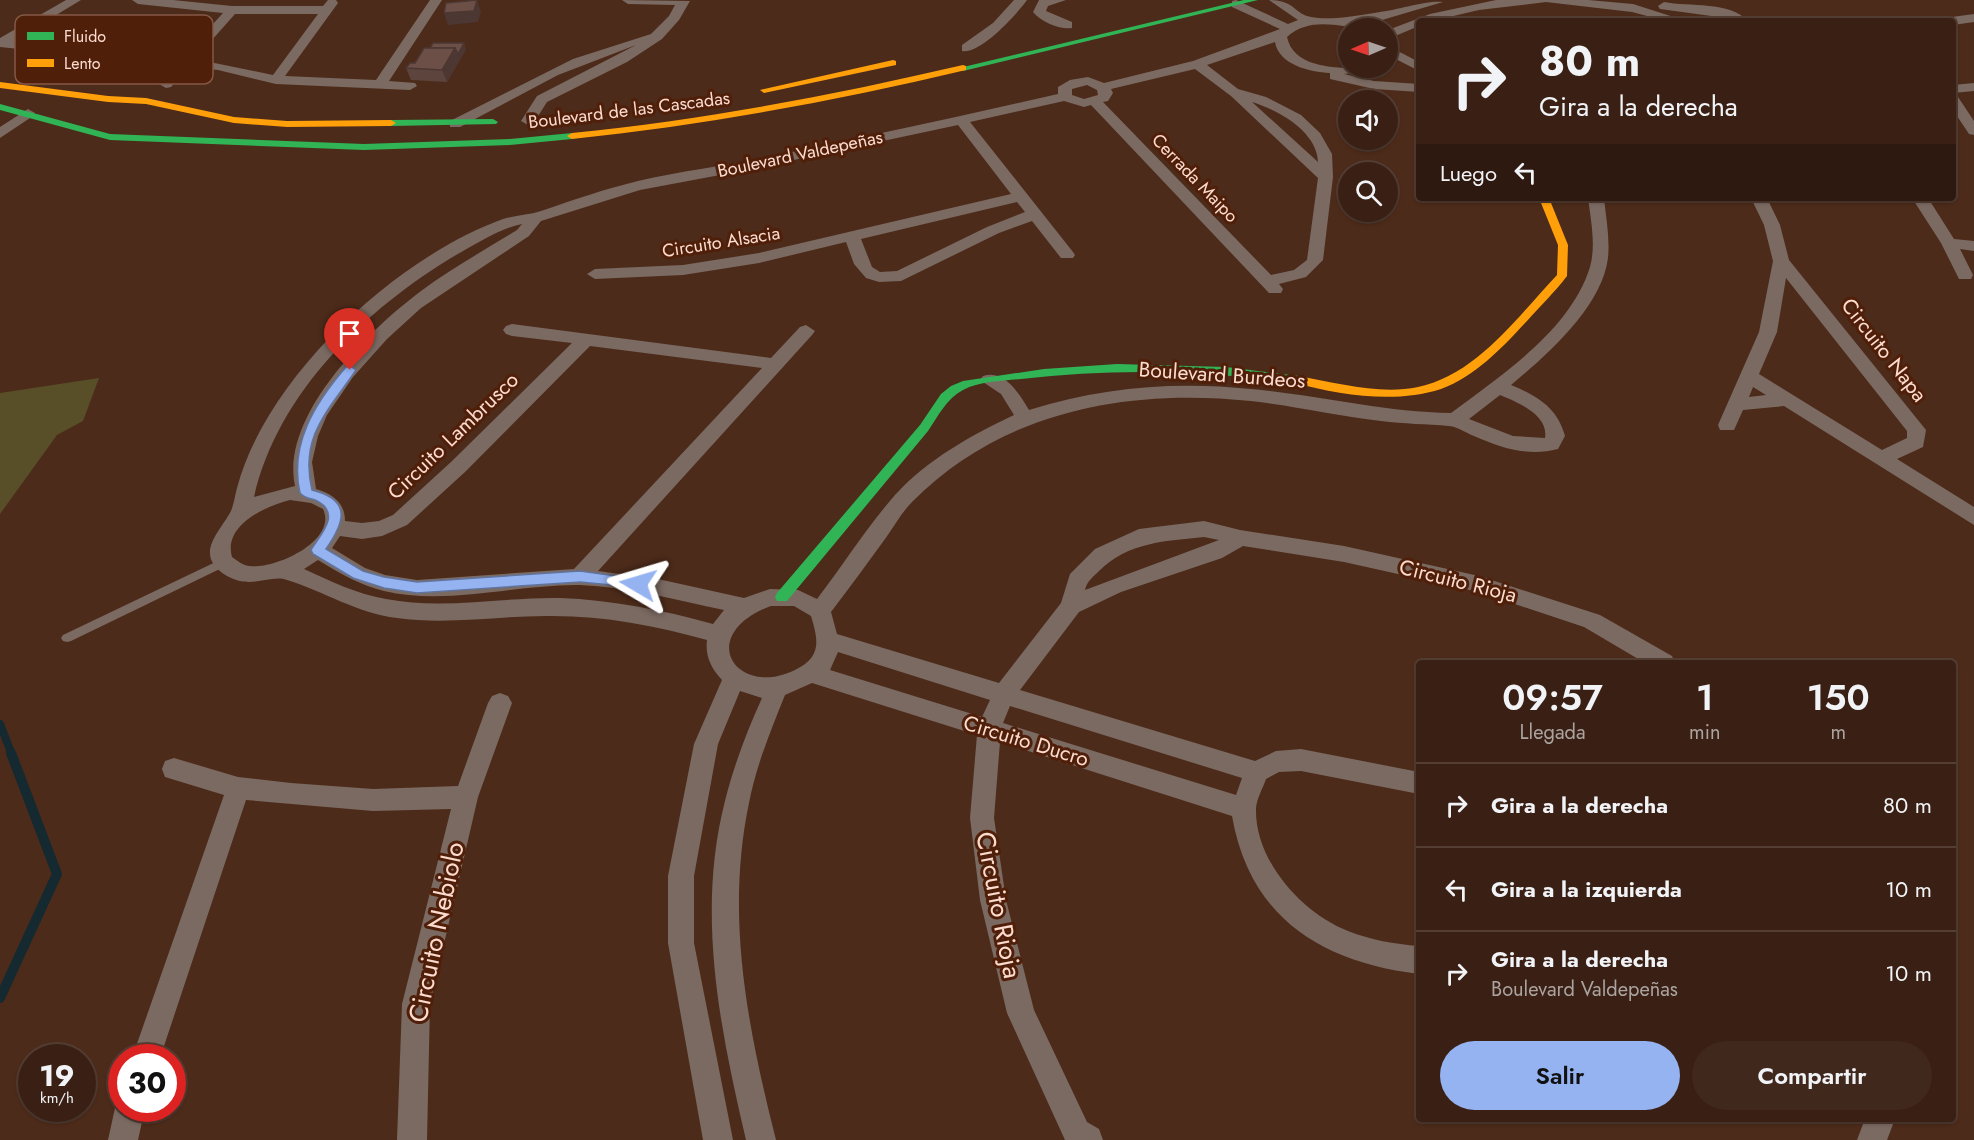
<!DOCTYPE html>
<html lang="es">
<meta charset="utf-8">
<style>
body{margin:0;font-family:Jost,sans-serif;background:#41281d;color:#f1f3f6;height:100vh;display:flex;flex-direction:column;font-size:22px;white-space:nowrap}
*{box-sizing:border-box;margin:0}
p{font-size:20px;color:#aba3a0}
.icon{flex:none;width:33px;height:33px;fill:none;stroke:currentColor;stroke-width:2;stroke-linecap:round;stroke-linejoin:round}
.map{position:relative;flex:1;overflow:hidden}
.drawer{position:absolute;left:1416px;top:660px;width:540px;height:462px;display:flex;flex-direction:column;background:#3a2014;border-radius:6px;box-shadow:0 2px 4px #0004,0 0 0 2px #543e34}
.drawer>*{flex:none}
.banner{position:absolute;left:1416px;top:18px;width:540px;height:183px;border-radius:6px;box-shadow:0 2px 4px #0004,0 0 0 2px #543e34;background:#3a2014;color:#f1f3f6;overflow:hidden}
.needle{width:39px;rotate:268deg}
.fabs{position:absolute;left:1338px;top:18px;display:grid;gap:12px}
.fabs a{display:grid;place-items:center;width:60px;height:60px;border-radius:50%;background:#3a2014;box-shadow:0 2px 4px #0004,0 0 0 2px #543e34;font-size:30px}
.speed{position:absolute;left:18px;top:1044px;display:flex;gap:12px;font-size:30px;font-weight:700;text-align:center}
.speed>*{display:grid;place-content:center;width:78px;height:78px;border-radius:50%;background:#3a2014;box-shadow:0 2px 4px #0004,0 0 0 2px #543e34;line-height:1}
.speed small{font-size:15px;font-weight:400}
.speed .limit{border:9px solid #d22;background:#fff;color:#111}
.pin{position:absolute;display:grid;place-items:center;width:51px;height:51px;color:#fff;margin:-62px -26px;border-radius:50% 50% 50% 0;rotate:-45deg;box-shadow:0 0 6px #0007}
.pin .icon{rotate:45deg}
.me{position:absolute;width:66px;margin:-33px;rotate:277deg;stroke-linejoin:round;filter:drop-shadow(0 0 4px #0008)}
.turn{display:flex;align-items:center;gap:21px;height:126px;padding:0 24px;font-size:27px}
.turn .icon{width:78px;height:78px;stroke-width:2.5}
.turn b{display:block;font-size:42px;line-height:51px}
.then{display:flex;align-items:center;height:57px;padding:0 24px;background:#0003;gap:12px;font-size:22px}
.eta{display:flex;justify-content:space-evenly;align-items:center;height:102px;text-align:center}
.eta b{font-size:36px;font-weight:600;line-height:42px}
.button{display:flex;gap:12px;margin-top:auto;padding:12px 24px}
.button a{flex:1;height:69px;border-radius:36px;background:#95b2f1;color:#111;font-size:24px;font-weight:600;line-height:69px;text-align:center}
.button a+a{background:#41281d;color:#f1f3f6}
ul{padding:0;list-style:none}
li{display:flex;align-items:center;gap:18px;height:84px;padding:0 24px;border-top:2px solid #543e34}
li div{flex:1}
li b{display:block;font-size:22px}
li em{font-style:normal}
.map>svg:first-child{display:block}
.green{fill:#584e28}
.lines{fill:none;stroke-linecap:round;stroke-linejoin:round}
.stream-far1{stroke:#152930;stroke-width:8}
.stream{stroke:#152930;stroke-width:10}
.lane{fill:#7b6a62;fill-rule:evenodd}
.street{fill:#7b6a62;fill-rule:evenodd}
.fast{fill:#30b455;fill-rule:evenodd}
.slow{fill:#ff9f0a;fill-rule:evenodd}
.wall{fill:#5d443d}
.shaded-wall{fill:#4c3732}
.building{fill:#6c4f47;stroke:#4c3732;stroke-width:1.5}
.route{fill:#95b2f1;stroke:#61749d;stroke-width:1.5}
.labels{text-anchor:middle;dominant-baseline:central;stroke-width:6;stroke-linejoin:round;paint-order:stroke}
.far-street-label{font-size:18px;fill:#fddcd0;stroke:#501f09}
.street-label{font-size:21px;fill:#fddcd0;stroke:#501f09}
.near-street-label{font-size:26px;fill:#fddcd0;stroke:#501f09}
.key{fill:#501f09;stroke:#845845;stroke-width:1.5}
.key-label{font-size:16px;fill:#fddcd0}
</style>
<div class="map">
<svg width="1974" height="1140" viewBox="0 0 1974 1140">
<rect width="100%" height="100%" fill="#4d2b1a"/>
<path class="green" d="M99 378 83 421 57 435 0 514V393Z"/>
<g class="lines">
<path class="stream-far1" d="M0 724 12 755"/>
<path class="stream" d="M0 998 57 874 11 753"/>
<path class="lane" d="M224 558 228 559 229 562 228 565 71 641 67 642 63 641 61 638 63 635Z"/>
<g class="street">
<path d="M66 0H81L15 40 182 58 223 13 138 4 132 0H173L232 6H323L328 0H336L338 3 285 76 376 80 430 0H442L389 81 415 83 417 86 410 90 276 84 218 70 189 67 171 87 166 88 159 84 176 65 0 47V38ZM235 14H318L273 75 195 59Z"/>
<path d="M622 0 690 1 679 20 662 39 627 62 547 102 533 124 528 125 521 121 537 96 636 45 558 75 460 127H450V121L573 59 651 34 669 16 675 5 628 4Z"/>
<path d="M1014 0H1027C1017 14 980 55 962 51V45L993 23Z"/>
<path d="M1039 0H1066L1048 6 1046 11 1072 22V28C1060 30 1041 22 1033 12Z"/>
<path d="M1236 0 1288 24 1298 20 1269 0C1295 0 1294 14 1311 17 1330 21 1361 15 1380 12 1397 10 1428 0 1443 2L1382 20 1358 22 1369 28C1340 28 1311 15 1287 37 1294 71 1344 68 1369 68L1368 71 1344 74 1374 81 1419 84V92L1374 89 1330 79V73C1310 72 1279 65 1275 42L1207 65 1238 89 1266 97 1301 115 1320 133 1332 154 1333 177 1323 260 1306 277 1279 284 1283 289 1281 293H1269L1091 105 1084 107 1064 101 970 122 1073 252 1075 255 1073 258H1061L1032 221 999 233 901 281 879 282 866 278 854 264 846 242 759 263 683 275 595 279 587 274 595 269 683 265 759 253 1011 194 958 125 752 169 640 190 541 221 529 236 421 308 387 339 353 377 327 415 318 436 312 462 316 489C332 494 345 502 345 521L362 523 379 521 393 515 451 462 572 343 512 336 506 334 503 330 506 326 512 324 771 358 800 327 806 325 815 331 812 335 598 571 658 579 744 598 770 589 798 590 817 599C843 565 867 527 895 495 928 459 970 436 1014 415L1001 394 980 380 983 376C1005 369 1019 394 1029 410 1102 387 1175 381 1251 389 1318 395 1383 412 1451 413 1501 375 1570 331 1590 267 1596 246 1591 220 1588 198H1604C1606 218 1610 238 1608 258 1602 307 1546 356 1511 385 1537 396 1557 407 1565 436L1558 449C1529 457 1501 448 1474 436 1466 433 1458 427 1449 426 1427 424 1404 424 1381 421 1338 416 1295 406 1251 401 1127 388 1002 411 912 502 901 513 894 527 885 539 867 564 849 588 831 612L837 634 999 683 1061 603 1070 574 1095 549 1139 529 1204 521 1240 530 1344 546 1479 576 1600 615 1672 656 1675 663H1645L1584 627 1479 592 1344 562 1243 546 1222 558 1121 592 1079 612 1020 690 1255 761 1276 751 1301 749 1419 772V794L1301 771 1279 772 1266 779C1263 788 1256 800 1256 809 1255 861 1302 913 1348 931 1371 940 1394 944 1419 946V974C1321 962 1250 918 1232 816L1000 742 994 818 1006 900 1034 1010 1087 1122 1099 1129 1103 1140H1065L1007 1013 980 900 970 818 977 735 812 683 785 695C771 730 756 766 749 803 725 917 748 1029 776 1140H746C720 1029 696 914 725 801 734 765 747 731 762 698L740 691 718 744 694 876V943L733 1140H703L668 943V876L694 744 722 680C711 668 705 656 707 640 654 625 600 615 545 616 496 616 447 625 397 618 357 613 325 592 287 580 270 574 252 590 227 576 192 555 220 532 231 511 234 504 235 495 237 488 266 377 397 257 503 219 516 215 529 215 541 211 573 200 605 189 638 181 681 171 725 166 768 157 865 137 962 116 1058 94V87L1070 80 1088 77 1104 83 1193 61 1280 29 1232 7V1ZM1195 69 1231 96 1318 178 1307 260 1294 270 1271 275 1103 102 1108 101 1113 93 1111 89ZM1087 85 1097 90 1098 95 1084 99 1072 95V89ZM1252 102C1278 110 1317 131 1318 162ZM1017 202 1025 212 987 227 897 271 880 272 872 267 861 239ZM522 224 517 230C485 250 452 268 421 291 369 330 280 415 295 486L254 497C278 392 367 308 456 255 476 244 500 228 522 224ZM590 346 762 368 574 569 417 580 385 575 365 568 332 548 340 536 362 539 382 536 407 525 465 472ZM1500 395C1517 402 1549 415 1545 438L1513 436 1469 419ZM290 500 311 503 323 509C338 541 274 570 249 566 242 565 238 561 232 557 223 525 266 506 290 500ZM1204 537 1219 540 1085 590C1087 581 1093 577 1099 571 1128 542 1166 541 1204 537ZM318 560C339 573 360 585 384 591 447 606 516 584 580 585 628 587 677 600 724 610L713 624C663 610 612 600 560 598 502 597 443 610 386 599 357 594 330 581 304 569ZM771 606H794L811 616C819 642 821 657 795 670 736 699 694 635 771 606ZM838 652 990 700 982 717 830 670ZM1010 706 1242 778 1236 795 1003 723Z"/>
<path d="M1496 0H1588L1633 4 1686 21H1666L1632 12 1546 2 1479 10 1432 21H1419V26L1388 39V30L1430 14Z"/>
<path d="M1664 2C1689 7 1730 1 1748 21L1660 9 1658 6Z"/>
<path d="M1974 14V22L1953 25V21H1946L1952 17Z"/>
<path d="M1388 46 1419 62V71L1388 55Z"/>
<path d="M1974 83V91L1953 93V85Z"/>
<path d="M1953 96 1958 97 1974 121V135L1969 134 1953 110Z"/>
<path d="M28 109 35 113 33 116 0 138V127Z"/>
<path d="M1751 198H1767L1780 225 1789 260 1926 430 1923 447 1897 459 1974 507V525L1784 406 1743 410 1734 430H1720L1718 425 1759 332 1773 261 1764 225ZM1786 278 1907 431V438L1882 450 1759 374 1777 332ZM1753 387 1766 395 1749 397Z"/>
<path d="M1912 198H1928L1954 239 1974 241V251L1960 249 1973 275 1971 279H1959L1941 243Z"/>
<path d="M500 693 508 696 512 703 478 797 430 1004 427 1140H397L402 1004 451 809 373 811 246 800 160 1058H132L224 795 165 777 162 769 165 761 174 758 238 777 291 783 373 789 458 786 488 703 492 696Z"/>
<path d="M122 1097V1108H145L138 1140H108L115 1108Z"/>
<path d="M1865 1119H1895L1887 1140H1857Z"/>
</g>
<g class="fast">
<path d="M1244 0H1258L963 71 959 68Z"/>
<path d="M0 104 110 134 364 144 510 139 572 133 577 136 572 139 510 145 364 150 110 140 0 110Z"/>
<path d="M493 119 498 122 496 124 391 126 386 123 391 120Z"/>
<path d="M1117 364 1226 367 1299 376 1305 380 1299 384C1206 370 1115 368 1021 379 1003 381 980 381 963 390 947 398 938 416 928 431L787 601H777L775 597 777 593 920 425 941 394 951 386 963 381 1044 369Z"/>
</g>
<g class="slow">
<path d="M893 60 896 61V65L764 93 760 90Z"/>
<path d="M963 65 966 66V70C836 101 705 125 572 139L567 136 572 133C704 120 834 95 963 65Z"/>
<path d="M0 82 108 96 146 98 234 117 287 121 391 120 396 123 391 126 287 127 234 123 146 104 108 102 0 88Z"/>
<path d="M1539 198H1549L1568 245 1567 276C1555 292 1540 306 1527 321 1503 347 1475 377 1441 389 1395 404 1340 395 1295 383L1293 380 1295 377 1299 376C1337 383 1380 395 1418 387 1477 375 1518 316 1557 275L1558 245Z"/>
</g>
</g>
<path class="wall" d="M466 49 447 82 411 80 406 68 415 63Z"/>
<g class="shaded-wall">
<path d="M477 0 481 12 478 22 448 25 444 13Z"/>
<path d="M464 43 466 49 447 82 442 70 455 48Z"/>
</g>
<g class="building">
<path d="M477 0 474 11 444 13 446 3Z"/>
<path d="M433 43H464L458 54 455 48H430Z"/>
<path d="M424 48H455L442 70 406 68 410 63H415Z"/>
</g>
<path class="route" d="M350 366 356 370C329 410 299 436 312 490 352 500 345 522 326 549L363 571 384 577 417 582 580 571 638 579 645 584 643 588 580 582 417 593 384 588 353 578 313 554 311 550C320 535 342 514 317 501 311 498 305 499 300 493 289 444 315 403 346 367Z"/>
<g class="labels">
<g class="far-street-label">
<text transform="translate(629 110) rotate(-7)">Boulevard de las Cascadas</text>
<text transform="translate(800 154) rotate(-12)">Boulevard Valdepeñas</text>
<text transform="translate(1195 178) rotate(46)">Cerrada Maipo</text>
<text transform="translate(721 242) rotate(-9)">Circuito Alsacia</text>
</g>
<g class="street-label">
<text transform="translate(1884 350) rotate(52)">Circuito Napa</text>
<text transform="translate(1222 375) rotate(4)">Boulevard Burdeos</text>
<text transform="translate(453 436) rotate(-44)">Circuito Lambrusco</text>
<text transform="translate(1458 581) rotate(14)">Circuito Rioja</text>
<text transform="translate(1026 741) rotate(17)">Circuito Ducro</text>
</g>
<g class="near-street-label">
<text transform="translate(999 905) rotate(79)">Circuito Rioja</text>
<text transform="translate(436 932) rotate(-78)">Circuito Nebiolo</text>
</g>
</g>
<rect x="15" y="15" width="198" height="69" rx="9" class="key"/>
<rect x="27" y="32" width="27" height="8" fill="#30b455"/>
<rect x="27" y="59" width="27" height="8" fill="#ff9f0a"/>
<g class="key-label">
<text x="64" y="42">Fluido</text>
<text x="64" y="69">Lento</text>
</g>
</svg>
<div class="fabs">
<a><svg class="needle" viewBox="-14 -14 28 28"><path d="M0-13l5 13h-10z" fill="#e53935"/><path d="M0 13l5-13h-10z" fill="#aba3a0"/></svg></a>
<a><svg class="icon" aria-label="sound" viewBox="0 0 24 24"><path d="M4 9h4l5-4v14l-5-4H4zM17 9q2 3 0 6"/></svg></a>
<a><svg class="icon" aria-label="search" viewBox="0 0 24 24"><circle cx="10" cy="10" r="6"/><path d="M15 15l6 6"/></svg></a>
</div>
<div class="speed"><div>19<small>km/h</small></div><div class="limit">30</div></div>
<div class="pin" style="left:350px;top:370px;background:#d93025"><svg class="icon" aria-label="arrive" viewBox="0 0 24 24"><path d="M6 21V4h12l-3 4 3 4H6"/></svg></div>
<svg class="me" style="left:638px;top:584px" viewBox="-20 -20 40 40"><path d="M0-17L14 15 0 8-14 15z" fill="#95b2f1" stroke="#fff" stroke-width="4"/></svg>
<div class="banner">
<div class="turn"><svg class="icon" aria-label="right" viewBox="0 0 24 24"><path d="M7 20v-9h11M14 6l5 5-5 5"/></svg><div><b>80 m</b>Gira a la derecha</div></div>
<div class="then">Luego<svg class="icon" aria-label="left" viewBox="0 0 24 24"><path d="M17 20v-9H6M10 6l-5 5 5 5"/></svg></div>
</div>
<section class="drawer">
<div class="eta">
<div><b>09:57</b><p>Llegada</p></div>
<div><b>1</b><p>min</p></div>
<div><b>150</b><p>m</p></div>
</div>
<ul>
<li><svg class="icon" aria-label="right" viewBox="0 0 24 24"><path d="M7 20v-9h11M14 6l5 5-5 5"/></svg><div><b>Gira a la derecha</b></div><em>80 m</em></li>
<li><svg class="icon" aria-label="left" viewBox="0 0 24 24"><path d="M17 20v-9H6M10 6l-5 5 5 5"/></svg><div><b>Gira a la izquierda</b></div><em>10 m</em></li>
<li><svg class="icon" aria-label="right" viewBox="0 0 24 24"><path d="M7 20v-9h11M14 6l5 5-5 5"/></svg><div><b>Gira a la derecha</b><p>Boulevard Valdepeñas</p></div><em>10 m</em></li>
</ul>
<div class="button"><a>Salir</a><a>Compartir</a></div>
</section>
</div>
